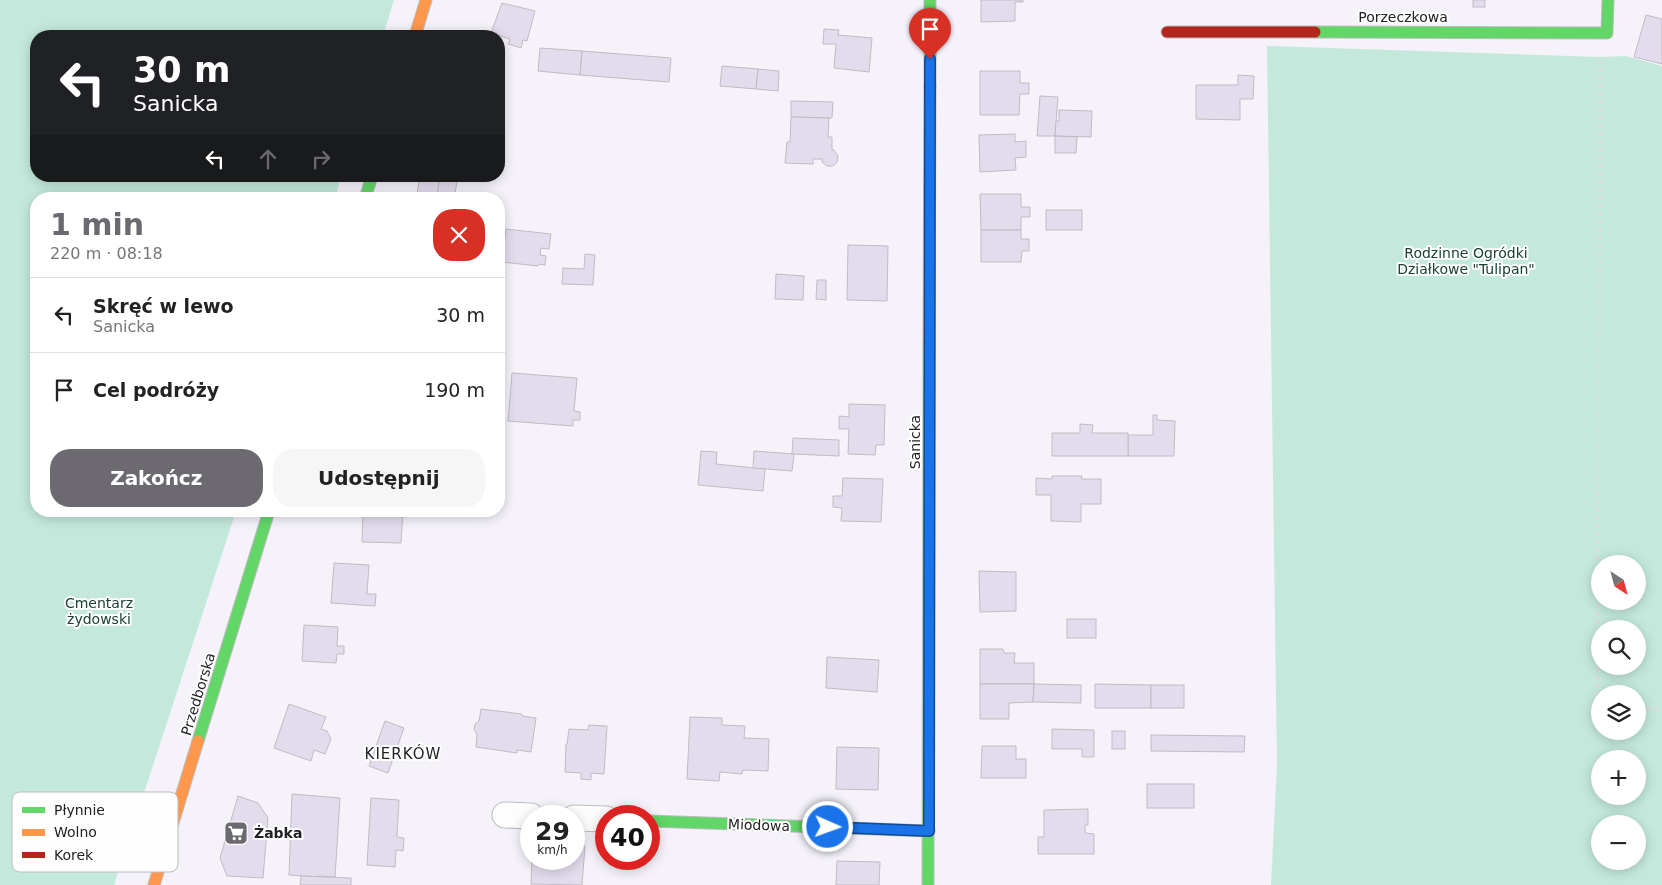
<!DOCTYPE html>
<html lang="pl">
<meta charset="utf-8">
<style>
body{margin:0;font-family:"DejaVu Sans",sans-serif;background:#f6f6f6;color:#222;height:100vh;display:flex;flex-direction:column;font-size:19px;white-space:nowrap}
*{box-sizing:border-box;margin:0}
p{font-size:16px;color:#767676}
.icon{flex:none;width:28px;height:28px;fill:none;stroke:currentColor;stroke-width:2;stroke-linecap:round;stroke-linejoin:round}
.map{position:relative;flex:1;overflow:hidden}
.details{position:absolute;left:30px;top:192px;width:475px;height:325px;display:flex;flex-direction:column;background:#fff;border-radius:20px;box-shadow:0 2px 12px #0003}
.details>*{flex:none}
.top-card{position:absolute;left:30px;top:30px;width:475px;height:152px;border-radius:20px;box-shadow:0 2px 12px #0003;background:#202124;color:#fff;overflow:hidden}
.needle{width:32px;rotate:144deg}
.fabs{position:absolute;left:1591px;top:555px;display:grid;gap:10px}
.fabs a{display:grid;place-items:center;width:55px;height:55px;border-radius:50%;background:#fff;box-shadow:0 2px 12px #0003;font-size:25px}
.speed{position:absolute;left:520px;top:805px;display:flex;gap:10px;font-size:25px;font-weight:700;text-align:center}
.speed>*{display:grid;place-content:center;width:65px;height:65px;border-radius:50%;background:#fff;box-shadow:0 2px 12px #0003;line-height:1}
.speed small{font-size:12px;font-weight:400}
.speed .limit{border:8px solid #d22;background:#fff;color:#111}
.pin{position:absolute;display:grid;place-items:center;width:42px;height:42px;color:#fff;margin:-51px -21px;border-radius:50% 50% 50% 0;rotate:-45deg;box-shadow:0 0 5px #0007}
.pin .icon{rotate:45deg}
.me{position:absolute;width:55px;margin:-28px;rotate:92deg;stroke-linejoin:round;filter:drop-shadow(0 0 4px #0008)}
.turn{display:flex;align-items:center;gap:18px;height:105px;padding:0 20px;font-size:22px}
.turn .icon{width:65px;height:65px;stroke-width:2.5}
.turn b{display:block;font-size:35px;line-height:42px}
.lanes{display:flex;align-items:center;height:48px;padding:0 20px;background:#0003;justify-content:center;gap:25px;direction:ltr}
.lanes .off{opacity:.35}
.round{display:grid;place-items:center;flex:none;width:52px;height:52px;border-radius:20px;background:#f6f6f6}
.overview{display:flex;align-items:center;justify-content:space-between;height:85px;padding:0 20px}
h1{font-size:30px;font-weight:700;line-height:38px;color:#6c6a70}
.button{display:flex;gap:10px;margin-top:auto;padding:10px 20px}
.button a{flex:1;height:58px;border-radius:20px;background:#6c6a70;color:#fff;font-size:20px;font-weight:700;line-height:58px;text-align:center}
.button a+a{background:#f6f6f6;color:#222}
ul{padding:0;list-style:none}
li{display:flex;align-items:center;gap:15px;height:75px;padding:0 20px;border-top:1px solid #e0e0e0}
li div{flex:1}
li b{display:block;font-size:19px}
li em{font-style:normal}
.map>svg:first-child{display:block}
.green{fill:#c4e9dc;fill-rule:evenodd}
.building{fill:#e3dced;stroke:#bfbcc2}
.lines{fill:none;stroke-linecap:round;stroke-linejoin:round}
.street-casing{stroke:#bebcc1;stroke-width:27}
.fast-casing{stroke:#bebcc1;stroke-width:13}
.slow-casing{stroke:#bebcc1;stroke-width:13}
.jam-casing{stroke:#bebcc1;stroke-width:13}
.path{stroke:#dbdadc;stroke-width:3;stroke-dasharray:4 4;stroke-linecap:butt}
.street{stroke:#fefdfe;stroke-width:25}
.fast{stroke:#63d668;stroke-width:11}
.slow{stroke:#ff974d;stroke-width:11}
.jam{stroke:#b3261e;stroke-width:11}
.route-casing{stroke:#114b97;stroke-width:12}
.route{stroke:#1a73e8;stroke-width:9}
.labels{text-anchor:middle;dominant-baseline:central;stroke-width:4;stroke-linejoin:round;paint-order:stroke}
.street-label{font-size:14px;fill:#232026;stroke:#fefefe}
.park-label{font-size:14px;fill:#1a4131;stroke:#fefefe}
.poi-label{font-size:14px;font-weight:bold;fill:#232026;stroke:#fefefe;text-anchor:start}
.neighbourhood-label{font-size:15px;letter-spacing:1px;fill:#232026;stroke:#fefefe}
.key{fill:#fefefe;stroke:#bcbbbd;stroke-width:1}
.key-label{font-size:14px;fill:#232026}
</style>
<div class="map">
<svg width="1662" height="885" viewBox="0 0 1662 885">
<rect width="100%" height="100%" fill="#f5f2fa"/>
<g class="green">
<path d="M0 0H394L383 36H36V176H341L335 199H36V511H236L114 885H0Z"/>
<path d="M1267 46 1600 57 1626 56 1662 66V885H1271L1277 765ZM1600 564H1638V601H1600ZM1600 629H1638V666H1600ZM1600 694H1638V731H1600ZM1600 759H1638V796H1600ZM1600 824H1638V861H1600Z"/>
</g>
<g class="building">
<path d="M981 0H1023V2H1015V21L981 22Z"/>
<rect x="1473" y="0" width="12" height="7"/>
<path d="M502 3 535 11 527 41 523 40 521 48 508 44 510 39 491 33Z"/>
<path d="M1646 15 1662 19V64L1634 57Z"/>
<path d="M824 29 839 30 838 35 872 38 869 72 834 68 836 44H823Z"/>
<path d="M540 48 582 51 580 75 538 71Z"/>
<path d="M582 51 671 58 669 82 580 75Z"/>
<path d="M722 66 758 69 756 89 720 86Z"/>
<path d="M758 69 779 71 778 91 756 89Z"/>
<path d="M980 71H1020V83H1029V94H1020L1019 115H980Z"/>
<path d="M1238 75 1254 76 1253 99H1240V120L1196 119V85H1238Z"/>
<path d="M1040 96 1058 97 1055 136H1037Z"/>
<path d="M791 101 833 102 832 118 791 117Z"/>
<path d="M1059 110 1092 111 1091 137 1055 136 1056 121H1059Z"/>
<path d="M791 117 829 118 828 137H832V150H834L838 156 837 162 833 166H827L822 162V159H813V164L785 163 787 142H790Z"/>
<path d="M1015 134V142L1026 141V157L1015 158 1016 170 980 172 979 135Z"/>
<path d="M1055 136 1077 137 1076 153H1055Z"/>
<path d="M420 176H440L437 197 417 194Z"/>
<path d="M440 176H458L454 199 437 197Z"/>
<path d="M980 194H1021V207H1030V217H1021V230H981Z"/>
<rect x="1046" y="210" width="36" height="20"/>
<path d="M506 229 551 234 549 249 541 248 540 255 546 256 545 265 539 264 538 266 502 262Z"/>
<path d="M981 230H1021V239H1029V251H1022L1021 262H981Z"/>
<path d="M848 245 888 246 887 301 847 300Z"/>
<path d="M585 254 595 255 593 285 562 284 563 268 584 269Z"/>
<path d="M776 274 804 276 803 300 775 299Z"/>
<path d="M817 280H826V300L816 299Z"/>
<path d="M512 373 577 378 574 411 580 412V420H573V426L508 421Z"/>
<path d="M849 404 885 405 884 445H876L875 455 848 454 849 429H839V416L849 417Z"/>
<path d="M1153 415H1157V420L1175 421 1174 456H1128V435H1153Z"/>
<path d="M1080 424 1093 425 1092 433H1128V456H1052V433H1080Z"/>
<path d="M793 438 839 440V456L792 454Z"/>
<path d="M701 451 717 452 716 464 765 469 763 491 698 485Z"/>
<path d="M754 451 794 454 792 471 753 468Z"/>
<path d="M1052 476H1082L1081 479H1101V504H1081V522L1051 521V495H1036V478L1052 479Z"/>
<path d="M843 478 883 479 881 522 841 521 842 508 833 507V496H842Z"/>
<path d="M363 511H403L401 543 362 542Z"/>
<path d="M334 563 369 565 367 594H376L375 606 331 603Z"/>
<path d="M979 571 1016 572V611L980 612Z"/>
<rect x="1067" y="619" width="29" height="19"/>
<path d="M304 625 338 627 337 646H344V654H337L336 663 302 661Z"/>
<path d="M980 649H1003L1004 653H1015L1014 663H1034V684H980Z"/>
<path d="M827 657 879 660 877 692 826 688Z"/>
<path d="M980 684H1034L1033 702 1009 703V719H980Z"/>
<path d="M1034 684 1081 685V703L1033 702Z"/>
<path d="M1095 684 1151 685V708H1095Z"/>
<rect x="1151" y="685" width="33" height="23"/>
<path d="M289 704 326 717 321 729 327 731 331 739 325 754 314 750 311 761 274 748Z"/>
<path d="M481 709 522 714V716L536 718 531 752 517 750V753L476 747 477 734 474 730 475 724 479 721Z"/>
<path d="M690 717 722 718V725L745 726 744 738 769 739 768 771 743 770 742 774 720 772 719 781 687 779Z"/>
<path d="M385 721 404 728 388 773 369 766Z"/>
<path d="M589 725 607 726 604 774 591 773V780L581 779V773L565 772 566 744H567L569 729 588 730Z"/>
<path d="M1052 729 1094 730V757H1082V749H1052Z"/>
<rect x="1112" y="731" width="13" height="18"/>
<path d="M1151 735 1245 736 1244 752 1151 751Z"/>
<path d="M982 746H1016V759H1026V778H981Z"/>
<path d="M837 747 879 748 878 790 836 789Z"/>
<rect x="1147" y="784" width="47" height="24"/>
<path d="M292 794 340 798 335 877 318 876V877L289 875Z"/>
<path d="M238 796 258 803 268 818 263 878 227 876 220 858Z"/>
<path d="M371 798 399 800 397 837 404 838 403 851 396 850 395 867 367 865Z"/>
<path d="M1088 809V825H1085V833L1094 834V854H1038V837H1044V810Z"/>
<path d="M574 845 585 846 582 885 531 884 532 859H574Z"/>
<path d="M837 861 880 862 879 885H836Z"/>
<path d="M301 876 351 878V885H300Z"/>
</g>
<g class="lines">
<g class="street-casing">
<g id="street">
<path d="M505 815 531 816"/>
<path d="M574 818 606 819"/>
</g>
</g>
<g class="fast-casing">
<g id="fast">
<path d="M1315 32 1607 33 1608 0"/>
<path d="M930 87V0"/>
<path d="M365 199 372 176"/>
<path d="M198 741 269 511"/>
<path d="M649 821 929 831"/>
<path d="M928 885 929 344"/>
</g>
</g>
<g class="slow-casing">
<g id="slow">
<path d="M415 36 426 0"/>
<path d="M929 344 930 87"/>
<path d="M154 885 198 741"/>
</g>
</g>
<g class="jam-casing">
<path id="jam" d="M1167 32H1315"/>
</g>
<g class="path">
<path d="M1600 710H1598L1600 61"/>
<path d="M1638 710 1662 709"/>
</g>
<use href="#street" class="street"/>
<use href="#fast" class="fast"/>
<use href="#slow" class="slow"/>
<use href="#jam" class="jam"/>
</g>
<g class="lines">
<g class="route-casing">
<path id="route" d="M828 827 929 831 930 59"/>
</g>
<use href="#route" class="route"/>
</g>
<defs>
<g id="supermarket-square" transform="scale(1.25)"><rect x="-9" y="-9" width="18" height="18" rx="4" fill="#6c6a70" stroke="#fefefe"/><path d="M-6-5.5h2.5l.6 2H6L4.5 2H-2.5L-4.4-4H-6ZM-1.5 3.2a1.3 1.3 0 1 0 .1 0ZM3 3.2a1.3 1.3 0 1 0 .1 0Z" fill="#fff"/></g>
</defs>
<g fill-rule="evenodd">
<use href="#supermarket-square" x="236" y="833"/>
</g>
<g class="labels">
<g class="street-label">
<text x="1403" y="17">Porzeczkowa</text>
<text transform="translate(915 442) rotate(-90)">Sanicka</text>
<text transform="translate(198 694) rotate(-73)">Przedborska</text>
<text transform="translate(759 825) rotate(2)">Miodowa</text>
</g>
<g class="park-label">
<text x="1466" y="253">Rodzinne Ogródki<tspan x="1466" dy="16">Działkowe "Tulipan"</tspan></text>
<text x="99" y="603">Cmentarz<tspan x="99" dy="16">żydowski</tspan></text>
</g>
<g class="poi-label">
<text x="254" y="833">Żabka</text>
</g>
<g class="neighbourhood-label">
<text x="403" y="754">KIERKÓW</text>
</g>
</g>
<rect x="12" y="792" width="166" height="80" rx="8" class="key"/>
<rect x="22" y="807" width="23" height="6" fill="#63d668"/>
<rect x="22" y="829" width="23" height="7" fill="#ff974d"/>
<rect x="22" y="852" width="23" height="6" fill="#b3261e"/>
<g class="key-label">
<text x="54" y="815">Płynnie</text>
<text x="54" y="837">Wolno</text>
<text x="54" y="860">Korek</text>
</g>
</svg>
<div class="fabs">
<a><svg class="needle" viewBox="-14 -14 28 28"><path d="M0-13l5 13h-10z" fill="#e53935"/><path d="M0 13l5-13h-10z" fill="#767676"/></svg></a>
<a><svg class="icon" aria-label="search" viewBox="0 0 24 24"><circle cx="10" cy="10" r="6"/><path d="M15 15l6 6"/></svg></a>
<a><svg class="icon" aria-label="layers" viewBox="0 0 24 24"><path d="M12 4l9 5-9 5-9-5zM3 14l9 5 9-5"/></svg></a>
<a>+</a>
<a>−</a>
</div>
<div class="speed"><div>29<small>km/h</small></div><div class="limit">40</div></div>
<div class="pin" style="left:930px;top:59px;background:#d93025"><svg class="icon" aria-label="arrive" viewBox="0 0 24 24"><path d="M6 21V4h12l-3 4 3 4H6"/></svg></div>
<svg class="me" style="left:828px;top:827px" viewBox="-20 -20 40 40"><circle r="17" fill="#1a73e8" stroke="#fff" stroke-width="3"/><path d="M0-11L8 9 0 5-8 9z" fill="#fff"/></svg>
<div class="top-card">
<div class="turn"><svg class="icon" aria-label="left" viewBox="0 0 24 24"><path d="M17 20v-9H6M10 6l-5 5 5 5"/></svg><div><b>30 m</b>Sanicka</div></div>
<div class="lanes"><svg class="icon" aria-label="left" viewBox="0 0 24 24"><path d="M17 20v-9H6M10 6l-5 5 5 5"/></svg><svg class="icon off" aria-label="ahead" viewBox="0 0 24 24"><path d="M12 20V5M6 11l6-6 6 6"/></svg><svg class="icon off" aria-label="right" viewBox="0 0 24 24"><path d="M7 20v-9h11M14 6l5 5-5 5"/></svg></div>
</div>
<section class="details">
<div class="overview"><div><h1>1 min</h1><p>220 m · 08:18</p></div><a class="round" style="background:#d93025;color:#fff"><svg class="icon" aria-label="close" viewBox="0 0 24 24"><path d="M6 6l12 12M18 6L6 18"/></svg></a></div>
<ul>
<li><svg class="icon" aria-label="left" viewBox="0 0 24 24"><path d="M17 20v-9H6M10 6l-5 5 5 5"/></svg><div><b>Skręć w lewo</b><p>Sanicka</p></div><em>30 m</em></li>
<li><svg class="icon" aria-label="arrive" viewBox="0 0 24 24"><path d="M6 21V4h12l-3 4 3 4H6"/></svg><div><b>Cel podróży</b></div><em>190 m</em></li>
</ul>
<div class="button"><a>Zakończ</a><a>Udostępnij</a></div>
</section>
</div>
